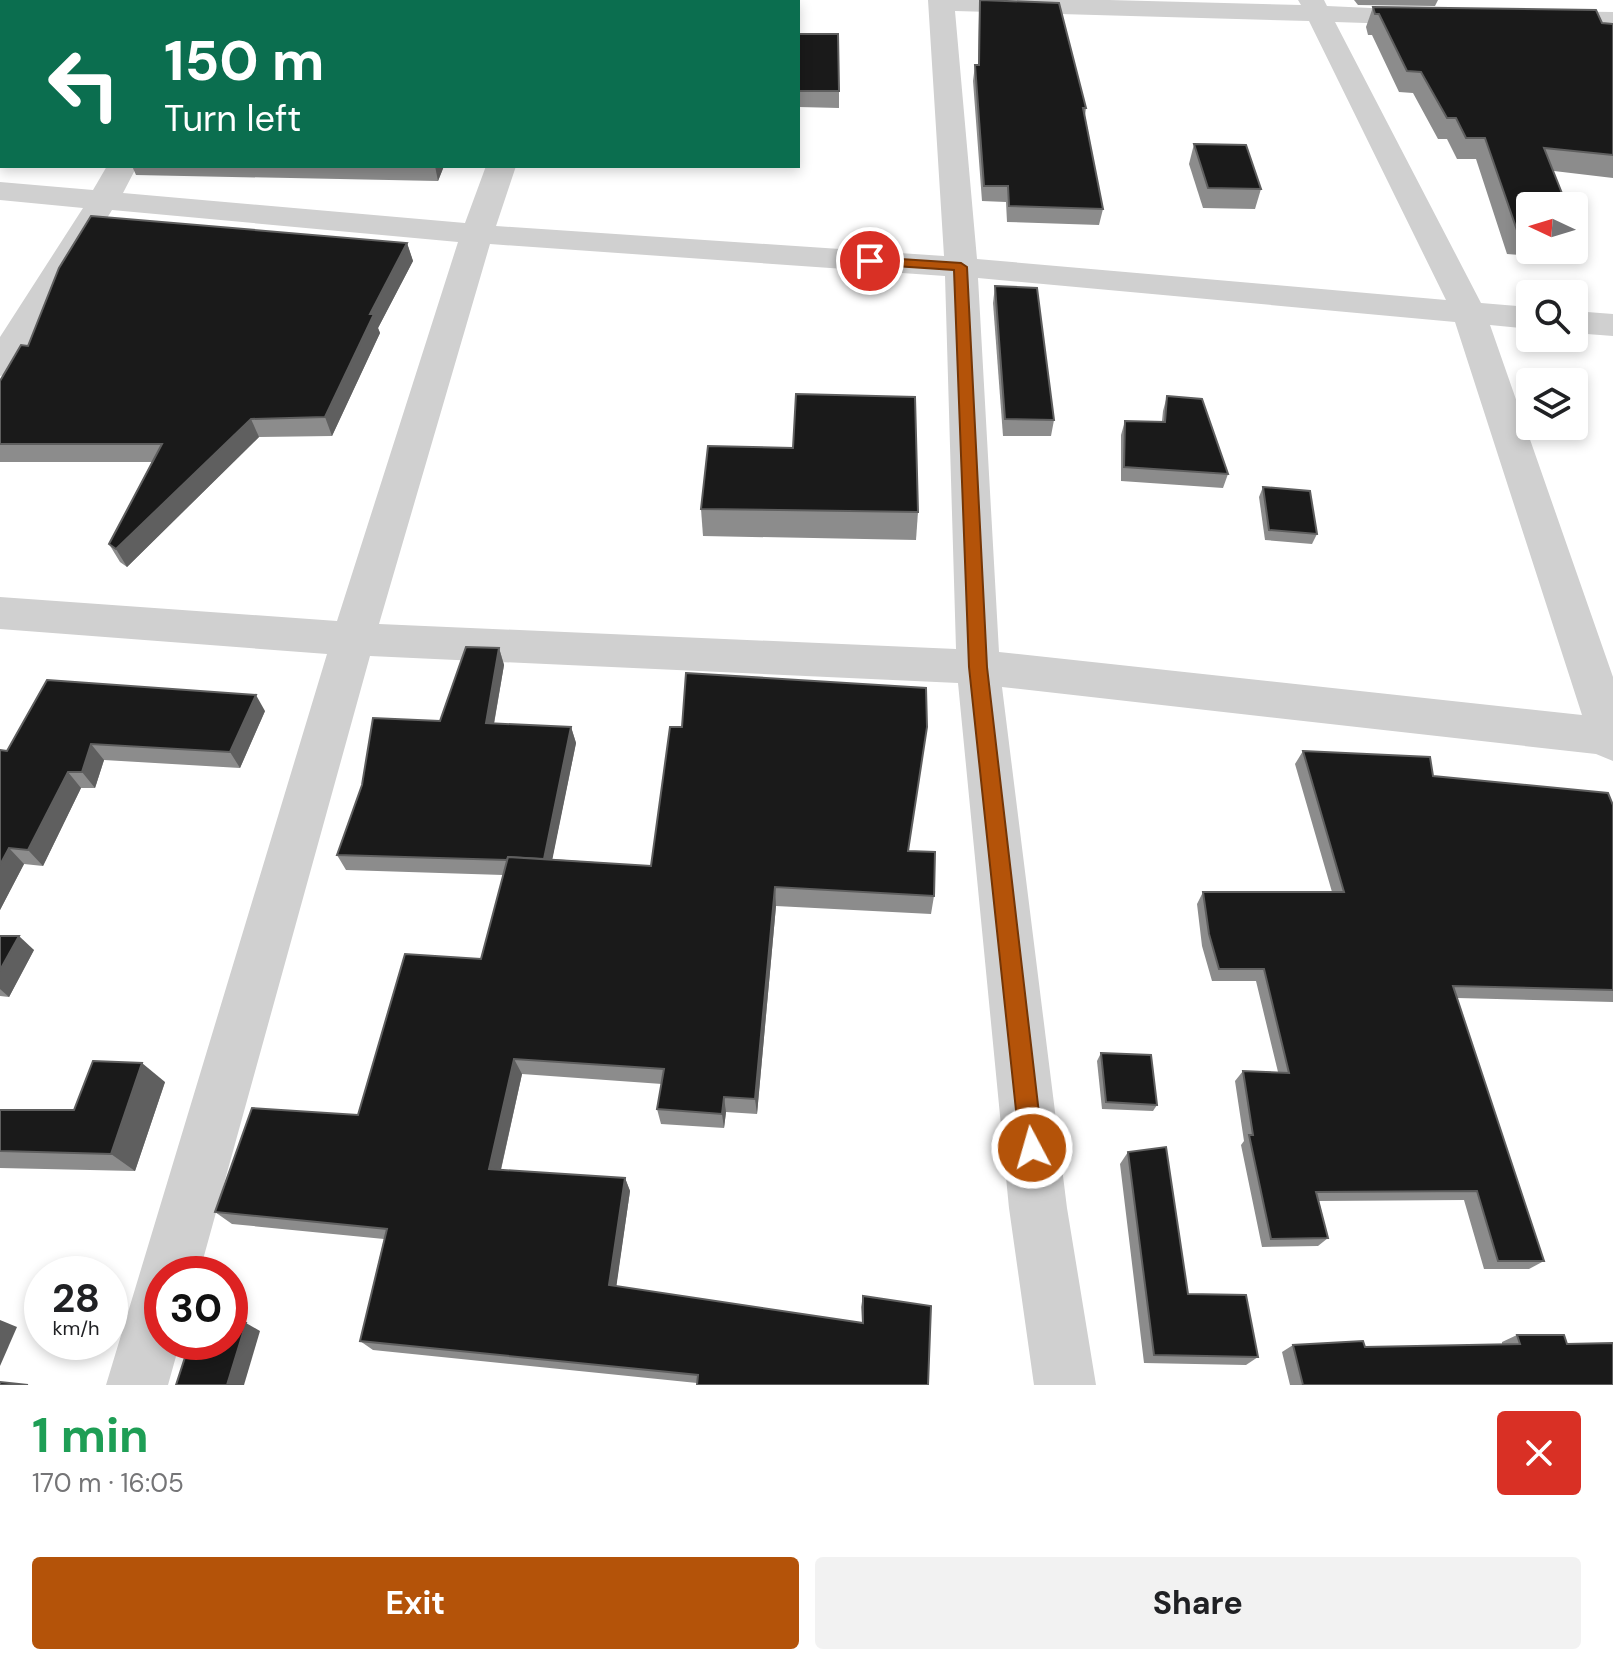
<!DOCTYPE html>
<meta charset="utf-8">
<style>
body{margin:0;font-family:"DM Sans",sans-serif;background:#f2f2f2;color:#202124;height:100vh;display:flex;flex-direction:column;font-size:30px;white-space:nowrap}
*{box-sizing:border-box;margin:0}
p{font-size:26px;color:#757577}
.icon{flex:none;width:44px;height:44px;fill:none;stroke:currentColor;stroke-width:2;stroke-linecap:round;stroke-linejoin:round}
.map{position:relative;height:1385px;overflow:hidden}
.side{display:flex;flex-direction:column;background:#fff;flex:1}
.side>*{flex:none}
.hud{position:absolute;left:0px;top:0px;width:800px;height:168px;box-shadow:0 4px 12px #0003;background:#0b6e4f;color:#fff;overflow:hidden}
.needle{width:52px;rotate:274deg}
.controls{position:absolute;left:1516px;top:192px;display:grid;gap:16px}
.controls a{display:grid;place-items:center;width:72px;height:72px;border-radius:8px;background:#fff;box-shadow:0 4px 12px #0003;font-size:40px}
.speed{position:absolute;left:24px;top:1256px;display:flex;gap:16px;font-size:40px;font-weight:700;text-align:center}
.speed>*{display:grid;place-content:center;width:104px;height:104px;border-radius:50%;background:#fff;box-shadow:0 4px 12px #0003;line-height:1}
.speed small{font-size:20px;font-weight:400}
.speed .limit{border:12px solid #d22;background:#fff;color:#111}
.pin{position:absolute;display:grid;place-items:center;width:68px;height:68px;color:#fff;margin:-34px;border:4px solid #fff;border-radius:50%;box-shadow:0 2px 8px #0007}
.me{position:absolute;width:88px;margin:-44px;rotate:354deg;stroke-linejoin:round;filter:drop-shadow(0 0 6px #0008)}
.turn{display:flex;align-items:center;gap:28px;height:168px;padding:0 32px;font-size:36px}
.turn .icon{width:104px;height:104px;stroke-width:2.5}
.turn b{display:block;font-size:56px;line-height:68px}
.round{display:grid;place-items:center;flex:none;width:84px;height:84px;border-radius:8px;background:#f2f2f2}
.overview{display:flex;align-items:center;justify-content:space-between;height:136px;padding:0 32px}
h1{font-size:48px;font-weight:700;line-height:60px;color:#1e9e55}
.action{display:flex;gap:16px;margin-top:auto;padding:16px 32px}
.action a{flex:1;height:92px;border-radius:8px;background:#b45309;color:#fff;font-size:32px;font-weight:700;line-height:92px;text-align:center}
.action a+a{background:#f2f2f2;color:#202124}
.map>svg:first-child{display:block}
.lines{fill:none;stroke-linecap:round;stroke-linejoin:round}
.street{fill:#d0d0d0;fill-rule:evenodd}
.wall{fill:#8c8c8c}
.shaded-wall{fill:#5f5f5f}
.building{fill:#1a1a1a;stroke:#5f5f5f;stroke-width:2}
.route{fill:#b45309;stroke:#753606;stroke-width:2}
</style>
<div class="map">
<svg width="1613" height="1385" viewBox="0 0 1613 1385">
<rect width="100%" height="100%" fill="#fff"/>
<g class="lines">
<g class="street">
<path d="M196 0H222L195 2Z"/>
<path d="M548 0H574L547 2Z"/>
<path d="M928 0H1109L1301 5 1298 0H1324L1327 6 1436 11 1440 17 1436 23 1427 25 1335 22 1481 303 1530 307V329L1490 325 1613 677V761L1596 754 1002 687 1067 1208 1096 1385H1034L1009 1208 958 683 370 656 199 1274H162V1342H180L168 1385H106L327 654 0 629V597L337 621 458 242 112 210 13 373 0 376V337L83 208 0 200V182L93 190 107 166H137L123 193 465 223 486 166H516L496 226 944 256ZM955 11 1309 21 1446 300 977 259ZM490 244 945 276 956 649 379 624ZM978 278 1455 322 1582 715 999 652Z"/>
<path d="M1540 11 1613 12V28L1531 25 1527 19 1531 13Z"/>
<path d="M1574 311 1613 314V336L1574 333Z"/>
</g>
</g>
<g class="wall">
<path d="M0 0H139L137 2H2V87H0Z"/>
<path d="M980 0 1086 108 1085 116 1103 209 1099 225 1007 222 1006 202 982 201 973 81 975 65H978L979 15Z"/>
<path d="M1354 0H1438L1435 6 1358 5Z"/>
<path d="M1373 7 1613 24V178L1554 171 1530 206V250H1573L1568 259 1507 254 1476 159H1457L1447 139H1438L1413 93 1399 92 1372 35H1368L1366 27Z"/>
<path d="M798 34 839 91V108L799 107Z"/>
<path d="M1194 144 1261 189 1255 209 1203 208 1189 164Z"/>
<path d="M132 166H444L438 181 136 175Z"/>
<path d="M1574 223 1580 237 1574 248Z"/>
<path d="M407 243 413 261 378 328 380 333 332 436 259 437 127 567 120 562 109 544 152 462H0V381L28 346Z"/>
<path d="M995 286 1054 420 1051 436H1003L993 303Z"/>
<path d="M1167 396 1228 474 1223 488 1121 481V435L1125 421H1162L1163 411Z"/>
<path d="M793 448 918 512 916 540 703 536 701 509Z"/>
<path d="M1263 487 1317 534 1312 544 1265 540 1259 497Z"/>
<path d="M499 648 504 665 494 724 571 727 576 743 552 859 651 866 909 851 934 896 931 914 776 906 757 1114 726 1112 724 1128 661 1124 657 1109 662 1084 522 1074 501 1170 625 1178 630 1191 616 1286 862 1323 861 1307 863 1296 931 1306 697 1383 373 1350 360 1341 384 1239 232 1224 215 1212 358 1115 481 959 503 875 346 870 337 855 440 721Z"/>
<path d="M265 711 240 768 104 760 95 788H81L43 866 24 864 0 910V750L7 751Z"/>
<path d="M1303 751 1433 776 1613 805V1002L1457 998 1544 1261 1529 1269H1484L1464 1200 1319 1201 1328 1238 1318 1246 1262 1247 1241 1145 1244 1141 1235 1081 1243 1071 1278 1072 1256 981H1212L1202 946 1197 904 1203 892H1332L1295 764Z"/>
<path d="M0 936 34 950 9 997 0 996Z"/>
<path d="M1101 1053 1157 1105 1153 1111 1102 1109 1097 1061Z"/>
<path d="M165 1082 135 1171 0 1168V1110H74Z"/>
<path d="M1128 1152 1188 1294 1258 1357 1246 1365 1144 1363 1120 1164Z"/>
<path d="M1517 1335 1567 1344 1613 1385H1290L1282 1352 1293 1345 1365 1347 1502 1345V1342Z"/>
</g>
<g class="shaded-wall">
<path d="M115 0H139L137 2H114Z"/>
<path d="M499 0H512L511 2H498Z"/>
<path d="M435 166H444L438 181Z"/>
<path d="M407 243 413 261 378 328 380 333 332 436 325 417 370 314Z"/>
<path d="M251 419 259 437 127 567 116 549Z"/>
<path d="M499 648 504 665 491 740 486 723Z"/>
<path d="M256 695 265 711 240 768 230 752Z"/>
<path d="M571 727 576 743 549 876 544 861Z"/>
<path d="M91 744 104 760 95 788 82 772Z"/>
<path d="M68 772 81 788 43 866 28 850Z"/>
<path d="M9 848 24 864 0 910V865Z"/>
<path d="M775 887 776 906 757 1114 755 1099Z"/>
<path d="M19 936 34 950 9 997 0 989V970Z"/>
<path d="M514 1059 522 1074 498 1182 489 1169Z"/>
<path d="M142 1063 165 1082 135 1171 111 1154Z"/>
<path d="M724 1097 726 1112 724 1128 722 1114Z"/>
<path d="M625 1178 630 1191 615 1296 609 1285Z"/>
<path d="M0 1320 17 1327 0 1366Z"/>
<path d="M246 1323 260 1331 244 1385H227Z"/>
</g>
<g class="building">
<path d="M0 0H115L114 2H2V67H0Z"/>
<path d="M266 0H499L498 2H265Z"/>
<path d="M980 0 1059 3 1086 108H1083L1103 209 1009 206 1008 186H984L975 65H979Z"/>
<path d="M1373 7 1596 10 1602 23 1613 24V155L1544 148 1567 206H1530V234L1518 233 1485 138H1466L1456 118H1447L1421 72 1407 71 1379 14H1375Z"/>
<path d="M798 34H838L839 91H799L798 94Z"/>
<path d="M1194 144 1246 145 1261 189 1208 188Z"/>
<path d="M91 216 407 243 370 314H374L325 417 251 419 116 549 109 544 162 444H0V381L21 345 28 346 59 268Z"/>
<path d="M1574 223 1580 237H1574Z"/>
<path d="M995 286 1037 288 1054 420 1005 419Z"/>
<path d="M796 394 915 397 918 512 701 509 708 446 793 448Z"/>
<path d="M1167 396 1202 399 1228 474 1124 467 1125 421 1165 422Z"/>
<path d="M1263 487 1310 491 1317 534 1269 530Z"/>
<path d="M466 647 499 648 486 723 571 727 544 859 508 857 507 860 337 855 362 785 373 718 440 721Z"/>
<path d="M686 673 926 688 927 727 908 851 935 852 934 896 775 887 755 1099 724 1097 722 1114 657 1109 664 1069 514 1059 489 1169 625 1178 609 1285 863 1323V1296L931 1306 928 1385H697L698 1375 360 1341 387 1229 215 1212 252 1108 358 1115 405 954 481 959 508 857 651 866 670 727H682Z"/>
<path d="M47 680 256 695 230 752 91 744 82 772H68L28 850 9 848 0 865V750L7 751Z"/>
<path d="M1303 751 1430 757 1433 776 1608 793 1613 805V990L1453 986 1544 1261H1498L1477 1191 1316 1192 1328 1238 1271 1239 1249 1135H1253L1243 1071 1289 1073 1264 969H1219L1209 934 1203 892H1344Z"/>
<path d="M0 936H19L0 970Z"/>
<path d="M1101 1053 1151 1055 1157 1105 1106 1102Z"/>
<path d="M93 1061 142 1063 111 1154 0 1151V1110H74Z"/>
<path d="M1166 1147 1188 1294 1246 1295 1258 1357 1154 1355 1128 1152Z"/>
<path d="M230 1322 246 1323 227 1385H176L190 1342H230Z"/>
<path d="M1517 1335H1564L1567 1344 1613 1343V1385H1303L1293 1345 1363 1341 1365 1347 1520 1344Z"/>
<path d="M0 1382 28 1385H0Z"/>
</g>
<path class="route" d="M870 257 961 263 967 267 987 667 1043 1148 1040 1156 1032 1159 1024 1156 1020 1148 969 667 954 270 865 264 863 261Z"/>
</svg>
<div class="controls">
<a><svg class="needle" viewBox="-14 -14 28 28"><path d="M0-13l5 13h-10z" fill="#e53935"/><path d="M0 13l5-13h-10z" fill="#757577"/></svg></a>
<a><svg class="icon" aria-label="search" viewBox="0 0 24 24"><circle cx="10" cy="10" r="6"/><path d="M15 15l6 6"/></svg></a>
<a><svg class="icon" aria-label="layers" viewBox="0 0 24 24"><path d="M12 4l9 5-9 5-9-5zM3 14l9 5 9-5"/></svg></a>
</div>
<div class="speed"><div>28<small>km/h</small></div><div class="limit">30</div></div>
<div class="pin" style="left:870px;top:261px;background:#d93025"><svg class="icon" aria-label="arrive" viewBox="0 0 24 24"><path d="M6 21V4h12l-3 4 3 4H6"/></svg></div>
<svg class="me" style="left:1032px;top:1148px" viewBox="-20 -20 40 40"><circle r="17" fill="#b45309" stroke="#fff" stroke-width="3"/><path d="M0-11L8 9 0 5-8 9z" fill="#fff"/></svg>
<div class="hud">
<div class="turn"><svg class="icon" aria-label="left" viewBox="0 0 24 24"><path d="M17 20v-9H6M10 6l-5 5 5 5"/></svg><div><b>150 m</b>Turn left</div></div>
</div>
</div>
<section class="side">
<div class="overview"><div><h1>1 min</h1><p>170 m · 16:05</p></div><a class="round" style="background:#d93025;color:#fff"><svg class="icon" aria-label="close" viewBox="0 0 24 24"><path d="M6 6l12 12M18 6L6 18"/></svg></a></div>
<div class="action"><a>Exit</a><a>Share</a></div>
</section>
